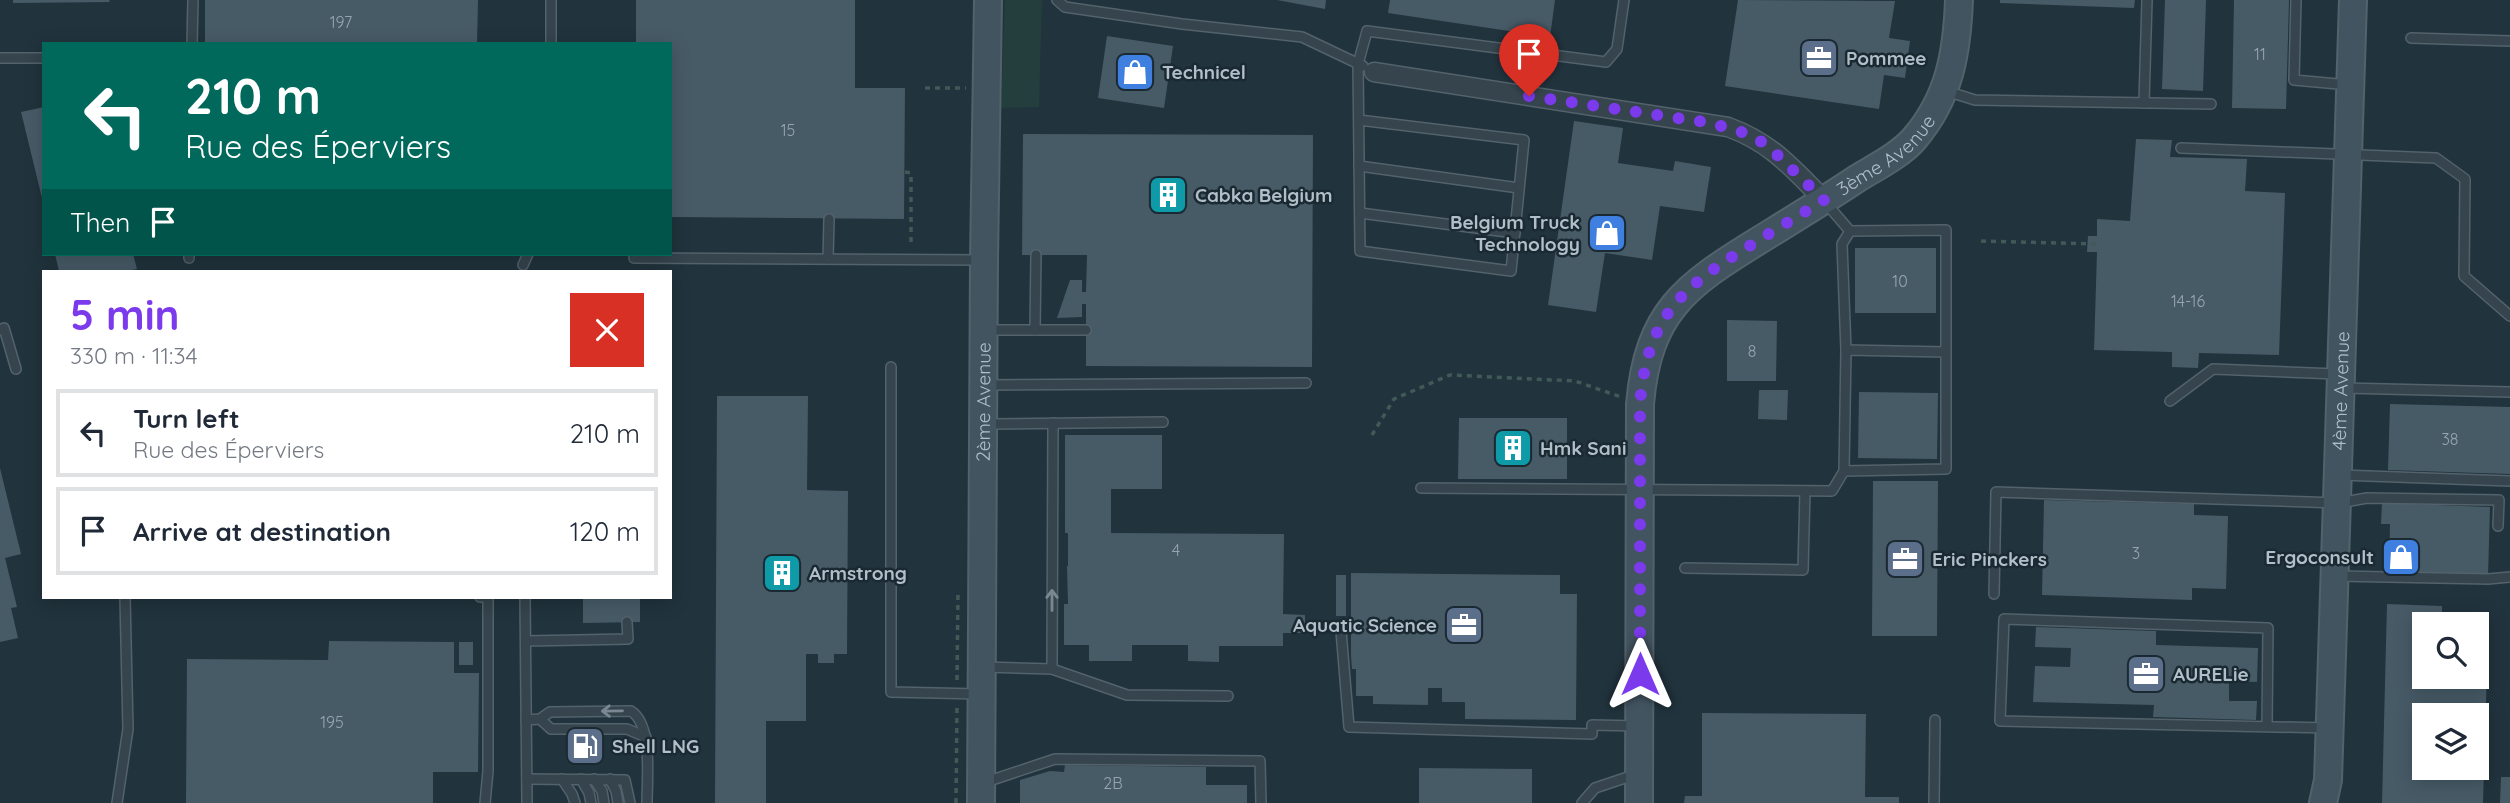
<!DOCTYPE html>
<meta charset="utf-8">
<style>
body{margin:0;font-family:Quicksand,sans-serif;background:#f2f2f3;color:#1f2937;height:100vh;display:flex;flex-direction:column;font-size:26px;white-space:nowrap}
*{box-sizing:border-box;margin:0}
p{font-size:23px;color:#747a83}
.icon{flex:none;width:38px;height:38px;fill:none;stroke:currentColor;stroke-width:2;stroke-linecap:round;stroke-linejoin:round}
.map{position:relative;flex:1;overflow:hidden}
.sheet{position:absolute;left:42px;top:270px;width:630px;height:329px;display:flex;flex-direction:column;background:#fff;border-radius:0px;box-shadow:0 4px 18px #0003}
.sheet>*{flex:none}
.guide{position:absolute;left:42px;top:42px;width:630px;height:214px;border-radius:0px;box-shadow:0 4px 18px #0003;background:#00695c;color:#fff;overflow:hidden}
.fabs{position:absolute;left:2412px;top:612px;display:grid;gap:14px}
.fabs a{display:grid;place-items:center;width:77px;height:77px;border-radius:0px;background:#fff;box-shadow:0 4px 18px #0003;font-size:35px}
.pin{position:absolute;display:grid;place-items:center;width:60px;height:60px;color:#fff;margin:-72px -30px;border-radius:50% 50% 50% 0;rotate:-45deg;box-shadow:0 0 7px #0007}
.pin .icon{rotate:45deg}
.me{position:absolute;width:77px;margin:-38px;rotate:0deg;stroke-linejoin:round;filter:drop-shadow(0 0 5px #0008)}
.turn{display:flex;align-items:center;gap:24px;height:147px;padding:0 28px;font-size:32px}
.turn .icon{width:91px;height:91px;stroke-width:2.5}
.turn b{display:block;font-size:49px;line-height:60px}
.then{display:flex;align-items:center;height:66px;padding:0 28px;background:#0003;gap:14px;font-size:26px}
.round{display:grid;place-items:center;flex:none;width:74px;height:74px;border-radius:0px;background:#f2f2f3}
.head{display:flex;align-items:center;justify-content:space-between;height:119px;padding:0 28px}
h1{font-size:42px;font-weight:800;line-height:52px;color:#7c3aed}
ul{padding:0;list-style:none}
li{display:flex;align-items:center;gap:21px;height:88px;margin:0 14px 10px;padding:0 14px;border:4px solid #e0e1e3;border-radius:0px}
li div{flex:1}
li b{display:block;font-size:26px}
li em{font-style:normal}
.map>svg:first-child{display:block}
.green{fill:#233e3c}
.building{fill:#475b67;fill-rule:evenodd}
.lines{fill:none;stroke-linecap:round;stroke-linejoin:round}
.lane-casing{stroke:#53626b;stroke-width:12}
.street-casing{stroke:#53626b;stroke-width:21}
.secondary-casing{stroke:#53626b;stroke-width:30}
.path{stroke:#415a58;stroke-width:3.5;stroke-dasharray:5 5;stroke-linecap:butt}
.lane{stroke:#35444d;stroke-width:9}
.street{stroke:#35444d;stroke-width:18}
.secondary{stroke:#435461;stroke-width:26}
.oneway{stroke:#798891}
.route{stroke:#7c3aed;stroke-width:12;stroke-dasharray:0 21.6}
.labels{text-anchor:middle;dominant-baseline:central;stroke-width:5;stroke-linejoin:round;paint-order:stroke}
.number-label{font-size:16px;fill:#96a6b0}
.poi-label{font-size:19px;font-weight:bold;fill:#b1bfc9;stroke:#1a2932;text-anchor:start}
.street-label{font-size:19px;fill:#b1bfc9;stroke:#1a2932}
</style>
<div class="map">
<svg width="2510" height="803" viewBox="0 0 2510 803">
<rect width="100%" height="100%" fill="#21333d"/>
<path class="green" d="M1005 0H1042L1039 107 1001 108Z"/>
<g class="building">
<path d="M13 0H109L110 2 13 3Z"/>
<path d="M205 0H478L477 44H205Z"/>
<path d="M636 0H855V88H905L904 219 670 217V44H636Z"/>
<path d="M1277 0H1326L1325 9Z"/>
<path d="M1390 0H1555L1550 37 1388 13Z"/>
<path d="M1738 0 1895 1 1889 38 1910 41 1905 78 1884 75 1879 109 1725 86Z"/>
<path d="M2000 0H2135L2134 8 2000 3Z"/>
<path d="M2165 0H2206L2203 91 2162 89Z"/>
<path d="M2234 0H2289L2286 109 2232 108Z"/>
<path d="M1107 36 1173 46 1164 108 1098 98Z"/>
<path d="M44 107V202H43L21 112Z"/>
<path d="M1574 121 1623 128 1618 163 1673 171 1675 161 1711 167 1704 212 1660 206 1652 260 1605 253 1596 312 1548 305Z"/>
<path d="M1023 134 1313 135 1312 367 1086 366V304H1082V317L1057 318 1070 280H1082V292H1086L1087 255H1022Z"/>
<path d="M2136 139 2172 140 2170 157 2247 159 2245 191 2285 193 2279 355 2199 353 2198 368 2172 367V352L2094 350 2097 252H2087L2088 236H2097V219L2130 221Z"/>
<rect x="1855" y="248" width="81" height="65"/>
<path d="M55 254H133L137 269 127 271H59Z"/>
<path d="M1727 320 1777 321 1776 381H1727Z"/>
<path d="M1759 390H1788L1787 420 1758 419Z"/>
<path d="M1859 392 1938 393 1937 459 1858 458Z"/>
<path d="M717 396H808L807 490 848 491 847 654H834V663H818V654H806V721H766V803H715Z"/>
<path d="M2390 404 2510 407V474L2388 470Z"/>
<path d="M1459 418H1567V479H1458Z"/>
<path d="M1065 435H1162V489H1111V533L1284 534 1283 614 1305 615V633H1283V646H1219V662L1188 661V645H1132V661H1089V645H1064V604H1068L1067 566H1068V533H1065Z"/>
<path d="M0 468 21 554 5 558 17 607 11 608 18 638 0 642Z"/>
<path d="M1873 481H1938L1937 636H1872Z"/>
<path d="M2044 500 2194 504V515L2228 516 2226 589 2192 588V600L2042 595Z"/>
<path d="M2382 503 2490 507 2488 576 2389 572 2390 524H2381Z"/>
<path d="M1351 573 1560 575V594H1577L1576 720 1465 719V702H1442V688H1428V705L1373 704V696H1356V669H1352L1351 656Z"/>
<rect x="1336" y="575" width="10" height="41"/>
<path d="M583 597H640V622L583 623Z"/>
<path d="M2387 604 2442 606V625H2424V677H2476V634H2488L2483 803H2382ZM2424 716H2476V768H2424Z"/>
<path d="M2036 627 2156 631V645L2258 648 2257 682 2229 681V701H2257L2256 720 2153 717 2154 705 2033 702 2035 666 2070 667 2071 648 2035 647Z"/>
<path d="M329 641 454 642V673H479L478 772H433V803H186L187 659 328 660Z"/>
<rect x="459" y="642" width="14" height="23"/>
<path d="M1702 713 1866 714 1865 797H1899V803H1684L1685 796H1702Z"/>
<path d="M1065 765 1206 767V785H1247V803H1020V780L1050 771 1064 772Z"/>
<path d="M1419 768 1532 769V803H1419Z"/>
<path d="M2501 777H2510V803H2500Z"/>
</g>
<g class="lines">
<g class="lane-casing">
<g id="lane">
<path d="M1057 0 1065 7 1182 24 1302 37 1363 66"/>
<path d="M2296 0 2294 80 2349 85"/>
<path d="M2411 38 2510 41"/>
<path d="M192 44 193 0"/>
<path d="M551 44V0"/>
<path d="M0 58H44"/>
<path d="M1946 91 1975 100 2211 104"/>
<path d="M2144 103 2147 0"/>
<path d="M1359 120 1524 140 1511 271 1360 251 1358 64 1367 31 1606 62 1617 49 1624 0"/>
<path d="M2181 148 2436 158 2465 179 2464 276 2510 316"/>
<path d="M1359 166 1519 188"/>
<path d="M1825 202 1850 231 1946 230V469L1844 471 1846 350 1946 352"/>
<path d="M1360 213 1515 233"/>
<path d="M189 258V254"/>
<path d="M634 258 983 260"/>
<path d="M828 259 829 219"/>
<path d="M523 265 528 254"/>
<path d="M0 330 4 328 16 369"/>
<path d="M986 330H1086"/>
<path d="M1035 330 1036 255"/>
<path d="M1846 350 1842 244 1850 231"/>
<path d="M891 367V692L980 694"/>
<path d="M986 385 1306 383"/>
<path d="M2344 388 2510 392"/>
<path d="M2170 401 2213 369 2337 374"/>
<path d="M985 424 1163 422"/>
<path d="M2340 475 2510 481"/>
<path d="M1421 488 1832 491 1844 471"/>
<path d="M1685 568 1803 570 1805 491"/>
<path d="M2337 576 2488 579 2510 577"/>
<path d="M1994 594 1996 492 2339 503 2367 498 2499 500 2498 526"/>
<path d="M480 597H488V771L485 803"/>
<path d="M525 597 527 803"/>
<path d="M1341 631 1349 727 1592 734V725L1638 726"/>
<path d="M526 641 628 639 627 622"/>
<path d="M984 667 1052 669 1127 695 1228 696"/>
<path d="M1052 669 1053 423"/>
<path d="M540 719 551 729H627L646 737"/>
<path d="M526 720 540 719 550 712 631 711C653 725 647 778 647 803"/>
<path d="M2267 726 2268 628 2004 619 2000 721 2328 728"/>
<path d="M527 779 625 780 630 803"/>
<path d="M562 779 572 794 575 803"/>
<path d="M581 779 589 793 591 803"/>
<path d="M594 779 602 791 604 803"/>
<path d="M610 779 616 791 618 803"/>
<path d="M983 783 1055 759 1260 761 1261 803"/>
<path d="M117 803 128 729 125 597"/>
<path d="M1582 803 1595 788 1637 774"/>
<path d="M1934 803 1935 720"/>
</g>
</g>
<g class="street-casing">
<path id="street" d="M1374 72 1728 127C1772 143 1792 168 1824 200"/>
</g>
<g class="secondary-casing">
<g id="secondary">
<path id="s1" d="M981 803 984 260 988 0"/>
<path id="s2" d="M1639 803 1640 404C1648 312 1685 286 1758 241 1792 220 1825 200 1858 178 1876 167 1900 155 1914 139 1950 97 1957 52 1959 0"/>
<path id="s3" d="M2323 803 2328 780 2353 0"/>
</g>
</g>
<g class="path">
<path d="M925 88H966"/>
<path d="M905 172 911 173V247"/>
<path d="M1981 241 2097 244"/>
<path d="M1372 435 1394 399 1450 375 1575 381 1621 397"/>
<path d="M957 680 958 593"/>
<path d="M956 803 957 705"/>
</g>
<use href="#lane" class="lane"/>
<use href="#street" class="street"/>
<use href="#secondary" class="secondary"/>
</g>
<defs><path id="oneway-shaft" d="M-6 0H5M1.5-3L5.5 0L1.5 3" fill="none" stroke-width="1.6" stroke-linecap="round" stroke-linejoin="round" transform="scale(1.75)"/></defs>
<g class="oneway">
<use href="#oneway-shaft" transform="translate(1052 600) rotate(-90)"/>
<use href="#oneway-shaft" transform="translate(612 711) rotate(179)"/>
</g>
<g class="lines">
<path class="route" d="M1529 96 1711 123 1748 134 1767 145 1824 200C1798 216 1772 232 1746 248 1678 290 1647 320 1640 404V674"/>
</g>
<defs>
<g id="office-square" transform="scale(2.0125)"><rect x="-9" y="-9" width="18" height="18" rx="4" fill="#5c6f8a" stroke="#1a2932"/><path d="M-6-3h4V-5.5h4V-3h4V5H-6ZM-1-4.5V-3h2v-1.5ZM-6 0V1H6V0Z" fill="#fff"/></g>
<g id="shop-square" transform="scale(2.0125)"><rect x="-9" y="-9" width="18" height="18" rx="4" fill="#3f7fe0" stroke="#1a2932"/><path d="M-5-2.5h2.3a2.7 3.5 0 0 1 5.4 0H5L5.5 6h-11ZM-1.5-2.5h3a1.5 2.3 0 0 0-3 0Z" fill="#fff"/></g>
<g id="building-square" transform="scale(2.0125)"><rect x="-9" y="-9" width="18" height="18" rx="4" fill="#0f9aa8" stroke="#1a2932"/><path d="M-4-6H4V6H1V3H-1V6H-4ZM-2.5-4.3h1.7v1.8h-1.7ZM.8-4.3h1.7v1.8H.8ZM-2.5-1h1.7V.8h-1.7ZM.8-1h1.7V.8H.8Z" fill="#fff"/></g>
<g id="fuel-square" transform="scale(2.0125)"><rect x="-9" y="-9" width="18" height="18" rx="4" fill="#5c6f8a" stroke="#1a2932"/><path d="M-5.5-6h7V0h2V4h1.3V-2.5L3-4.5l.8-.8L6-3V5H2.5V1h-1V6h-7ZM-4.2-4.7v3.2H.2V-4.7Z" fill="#fff"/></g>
</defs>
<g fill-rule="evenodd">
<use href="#office-square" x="1819" y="58"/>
<use href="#shop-square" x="1135" y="72"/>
<use href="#building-square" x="1168" y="195"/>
<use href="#shop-square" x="1607" y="233"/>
<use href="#building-square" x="1513" y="448"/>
<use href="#shop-square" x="2401" y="557"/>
<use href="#office-square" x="1905" y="559"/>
<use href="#building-square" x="782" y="573"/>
<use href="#office-square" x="1464" y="625"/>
<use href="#office-square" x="2146" y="674"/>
<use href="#fuel-square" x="585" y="746"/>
</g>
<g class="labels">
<g class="number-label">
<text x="341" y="22">197</text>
<text x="2260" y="54">11</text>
<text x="788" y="130">15</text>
<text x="1900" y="281">10</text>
<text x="2188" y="301">14-16</text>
<text x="1752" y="351">8</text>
<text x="2450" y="439">38</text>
<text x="1176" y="550">4</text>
<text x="2136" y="553">3</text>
<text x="332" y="722">195</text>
<text x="1113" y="783">2B</text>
</g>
<g class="poi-label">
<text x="1846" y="58">Pommee</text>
<text x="1162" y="72">Technicel</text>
<text x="1195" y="195">Cabka Belgium</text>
<text x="1580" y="222" text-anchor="end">Belgium Truck<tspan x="1580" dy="22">Technology</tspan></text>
<text x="1540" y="448">Hmk Sani</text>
<text x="2374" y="557" text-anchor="end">Ergoconsult</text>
<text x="1932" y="559">Eric Pinckers</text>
<text x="809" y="573">Armstrong</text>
<text x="1437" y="625" text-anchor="end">Aquatic Science</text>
<text x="2173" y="674">AURELie</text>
<text x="612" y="746">Shell LNG</text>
</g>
<g class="street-label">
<text stroke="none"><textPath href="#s2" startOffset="766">3ème Avenue</textPath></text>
<text stroke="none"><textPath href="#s3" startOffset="413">4ème Avenue</textPath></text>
<text stroke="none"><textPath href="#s1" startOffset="401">2ème Avenue</textPath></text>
</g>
</g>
</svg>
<div class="fabs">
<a><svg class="icon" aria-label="search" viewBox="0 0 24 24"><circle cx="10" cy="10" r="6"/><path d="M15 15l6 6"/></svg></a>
<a><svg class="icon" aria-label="layers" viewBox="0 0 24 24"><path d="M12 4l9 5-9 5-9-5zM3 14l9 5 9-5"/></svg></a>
</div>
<div class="pin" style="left:1529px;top:96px;background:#d93025"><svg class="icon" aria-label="arrive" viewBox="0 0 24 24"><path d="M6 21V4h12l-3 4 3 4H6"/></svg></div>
<svg class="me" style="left:1640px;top:674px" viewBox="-20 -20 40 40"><path d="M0-17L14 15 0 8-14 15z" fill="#7c3aed" stroke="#fff" stroke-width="4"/></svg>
<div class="guide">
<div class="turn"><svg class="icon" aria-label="left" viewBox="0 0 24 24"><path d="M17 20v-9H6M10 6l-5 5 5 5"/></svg><div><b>210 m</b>Rue des Éperviers</div></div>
<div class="then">Then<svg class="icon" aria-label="arrive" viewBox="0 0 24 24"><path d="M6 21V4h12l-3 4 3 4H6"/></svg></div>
</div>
<section class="sheet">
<div class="head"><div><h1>5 min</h1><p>330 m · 11:34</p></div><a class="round" style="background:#d93025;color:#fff"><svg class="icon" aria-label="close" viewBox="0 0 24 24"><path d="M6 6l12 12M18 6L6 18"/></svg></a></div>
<ul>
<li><svg class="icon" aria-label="left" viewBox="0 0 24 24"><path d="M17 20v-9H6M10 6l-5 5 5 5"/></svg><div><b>Turn left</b><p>Rue des Éperviers</p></div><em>210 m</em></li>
<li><svg class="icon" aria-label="arrive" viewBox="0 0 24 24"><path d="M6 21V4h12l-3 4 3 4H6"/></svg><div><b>Arrive at destination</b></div><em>120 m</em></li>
</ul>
</section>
</div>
